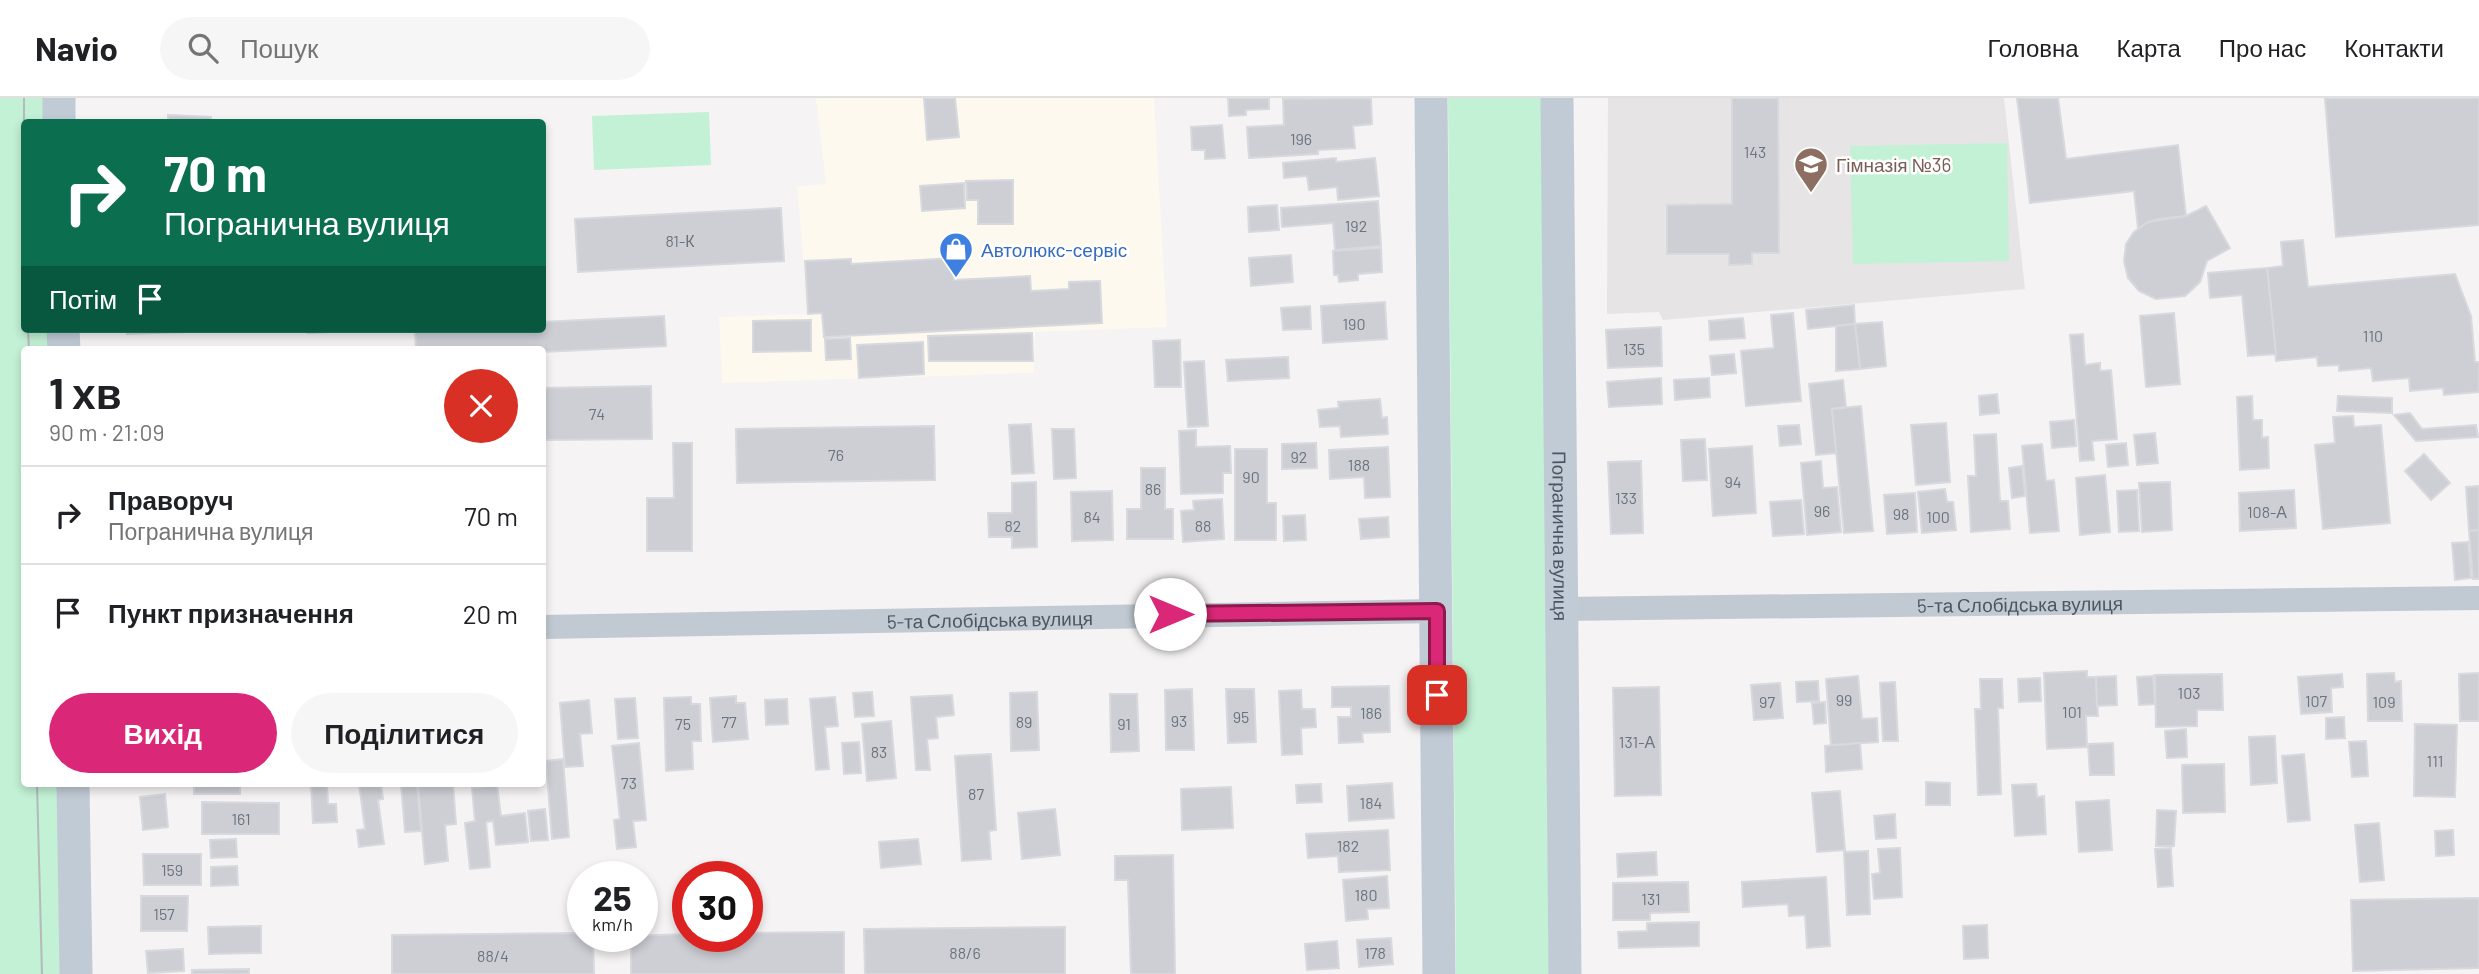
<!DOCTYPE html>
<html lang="uk">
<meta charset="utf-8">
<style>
body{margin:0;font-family:Barlow,sans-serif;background:#f6f6f6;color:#202124;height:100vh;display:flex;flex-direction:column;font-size:26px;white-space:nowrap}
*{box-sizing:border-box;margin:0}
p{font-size:23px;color:#757577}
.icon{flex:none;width:38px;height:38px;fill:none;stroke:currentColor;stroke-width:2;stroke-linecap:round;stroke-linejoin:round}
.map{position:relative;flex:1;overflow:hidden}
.details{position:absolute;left:21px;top:248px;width:525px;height:441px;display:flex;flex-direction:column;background:#fff;border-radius:7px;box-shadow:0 4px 10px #0003}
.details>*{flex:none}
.guide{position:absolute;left:21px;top:21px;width:525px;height:214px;border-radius:7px;box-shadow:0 4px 10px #0003;background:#0b6e4f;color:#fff;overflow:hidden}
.speed{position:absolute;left:567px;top:763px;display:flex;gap:14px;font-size:35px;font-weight:700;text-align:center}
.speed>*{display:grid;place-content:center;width:91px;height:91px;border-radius:50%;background:#fff;box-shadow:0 4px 10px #0003;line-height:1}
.speed small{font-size:18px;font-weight:400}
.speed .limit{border:10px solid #d22;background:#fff;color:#111}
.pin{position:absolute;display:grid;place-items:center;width:60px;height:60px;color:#fff;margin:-30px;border-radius:14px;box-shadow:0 4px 10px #0006}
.me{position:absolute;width:77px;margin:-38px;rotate:90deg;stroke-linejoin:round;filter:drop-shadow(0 0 5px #0008)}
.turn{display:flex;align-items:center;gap:24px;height:147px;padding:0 28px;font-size:32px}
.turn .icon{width:91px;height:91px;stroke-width:2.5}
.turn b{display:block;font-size:49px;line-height:60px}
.then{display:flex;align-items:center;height:66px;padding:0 28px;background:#0003;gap:14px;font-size:26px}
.round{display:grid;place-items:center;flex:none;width:74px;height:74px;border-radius:37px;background:#f6f6f6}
.headline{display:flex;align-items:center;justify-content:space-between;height:119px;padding:0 28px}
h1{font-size:42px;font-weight:700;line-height:52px}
.action{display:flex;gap:14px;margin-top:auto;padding:14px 28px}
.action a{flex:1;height:80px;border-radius:42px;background:#db2777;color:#fff;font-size:28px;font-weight:700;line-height:80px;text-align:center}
.action a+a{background:#f6f6f6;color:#202124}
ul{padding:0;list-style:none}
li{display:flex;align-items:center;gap:21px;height:98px;padding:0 28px;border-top:2px solid #e0e0e0}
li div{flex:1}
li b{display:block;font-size:26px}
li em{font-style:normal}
header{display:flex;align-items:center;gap:42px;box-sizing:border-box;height:98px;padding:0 35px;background:#fff;border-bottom:2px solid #e0e0e0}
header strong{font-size:33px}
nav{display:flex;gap:38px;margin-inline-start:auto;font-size:24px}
.search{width:490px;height:63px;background:#f6f6f6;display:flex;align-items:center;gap:18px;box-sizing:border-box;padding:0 24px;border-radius:38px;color:#757577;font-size:26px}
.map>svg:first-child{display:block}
.commercial{fill:#fdf9ef}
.education{fill:#e6e4e5}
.green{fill:#c3f1d5}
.building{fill:#cdcfd5;stroke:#d7d9de;stroke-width:2}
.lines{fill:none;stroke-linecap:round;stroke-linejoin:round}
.street{stroke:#c1cad2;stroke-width:24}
.secondary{stroke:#c1cbd6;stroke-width:33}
.tram{stroke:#b5b8bd;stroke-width:2}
.route-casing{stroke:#8e194d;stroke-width:18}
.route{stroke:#db2777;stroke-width:12}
.labels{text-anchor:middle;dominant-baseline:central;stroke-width:5;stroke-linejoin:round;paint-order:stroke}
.number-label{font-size:16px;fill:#6b747e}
.education-label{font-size:19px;fill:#785e54;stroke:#fff;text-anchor:start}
.shop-label{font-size:19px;fill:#366cbe;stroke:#fff;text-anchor:start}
.street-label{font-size:19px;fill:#4a5661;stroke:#fff}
</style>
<header>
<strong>Navio</strong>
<div class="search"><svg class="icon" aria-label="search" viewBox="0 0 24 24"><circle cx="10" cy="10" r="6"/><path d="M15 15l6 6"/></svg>Пошук</div>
<nav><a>Головна</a><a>Карта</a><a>Про нас</a><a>Контакти</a></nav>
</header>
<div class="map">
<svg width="2479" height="876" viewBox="0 0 2479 876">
<rect width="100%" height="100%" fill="#f5f3f3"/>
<path class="commercial" d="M816 0H1154L1167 229 1035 234 1034 275 722 285 719 219 808 216 797 88 826 86Z"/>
<path class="education" d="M1608 0H2004L2025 191 1663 222 1659 214 1607 216Z"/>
<g class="green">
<path d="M0 0H47L48 24H24V231H51L52 252H24V686H59L63 876H0Z"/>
<path d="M1448 0H1542L1549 876H1456Z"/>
<path d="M709 14 711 67 594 72 592 18Z"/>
<path d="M2007 45 2009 163 1853 166 1850 48Z"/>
</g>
<g class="building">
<path d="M924 0H955L959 39 927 42Z"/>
<path d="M1228 0H1269V11L1246 12V17L1229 18Z"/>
<path d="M1371 0 1372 26 1353 28 1355 50 1318 52V56L1249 60 1247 29 1284 27 1283 1Z"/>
<path d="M1732 0H1778L1779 155H1752V166L1729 167V156H1667V107L1732 106Z"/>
<path d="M2017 0H2058L2066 61 2178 47 2186 118 2158 121 2138 130 2134 93 2030 105Z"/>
<path d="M2325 0H2479V127L2336 139Z"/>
<path d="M168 17 211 19V24H168Z"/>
<path d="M1222 27 1225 60 1205 61V52H1192L1191 29Z"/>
<path d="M1336 60V64L1375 60 1379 98 1338 102 1337 89 1309 92 1307 78 1284 80 1283 65Z"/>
<path d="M1013 82V126H978V102H967L966 83Z"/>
<path d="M964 85 965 110 922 113 920 88Z"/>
<path d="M1378 103 1381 148 1335 152 1333 125 1282 129 1281 110Z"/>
<path d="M1277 107 1279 132 1249 134 1248 109Z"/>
<path d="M2206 108 2230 150 2207 163 2200 184 2185 198 2156 201 2139 193 2128 180 2124 163 2126 146 2134 134 2148 124 2186 118Z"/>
<path d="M781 110 784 163 578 174 575 121Z"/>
<path d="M2303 142 2308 189 2455 176 2471 218 2475 264H2479V294L2444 297 2443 290 2410 293 2409 280 2373 283 2371 270 2339 273V267L2318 268 2317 259 2276 263 2267 170 2283 168 2281 144Z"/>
<path d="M1381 150 1382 174 1358 176V182L1339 184 1338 177H1334L1333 153Z"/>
<path d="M1291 157 1293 184 1251 188 1249 160Z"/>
<path d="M953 160 954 182 1030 178 1031 193 1069 191V184L1100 183 1102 225 824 239 822 215 808 216 805 163 851 161V166Z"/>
<path d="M2267 170 2276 256 2248 258 2242 197 2210 200 2208 175Z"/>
<path d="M1385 204 1387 241 1323 245 1321 208Z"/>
<path d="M1854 207 1855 226 1808 231 1806 212Z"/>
<path d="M1310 208 1311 231 1283 232 1281 210Z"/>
<path d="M1793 215 1801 303 1746 308 1741 253 1774 250 1771 217Z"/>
<path d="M2174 215 2180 286 2146 289 2140 218Z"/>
<path d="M664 218 666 248 542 254 416 252 415 231H542V224Z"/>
<path d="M1743 220 1745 240 1710 242 1709 223Z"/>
<path d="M811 222V253L753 254V223Z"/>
<path d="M1882 224 1886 268 1860 271 1855 226Z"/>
<path d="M1855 226 1860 271 1836 273V228Z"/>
<path d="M1661 229 1662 268 1608 270 1606 232Z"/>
<path d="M127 231H283L127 236Z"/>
<path d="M308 231H353V233L308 235Z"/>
<path d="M1032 235 1033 263H929L928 238Z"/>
<path d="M2083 236 2085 267 2100 265V273L2111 272 2117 341 2092 343 2094 362 2080 363 2070 237Z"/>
<path d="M850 240 851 261 826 262 825 241Z"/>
<path d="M1180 242 1181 289H1155L1153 243Z"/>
<path d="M923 244 924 276 859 280 857 247Z"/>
<path d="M1734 256 1736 275 1712 277 1710 258Z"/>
<path d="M1288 259 1289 280 1228 283 1226 262Z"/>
<path d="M1204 263 1208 328 1188 329 1184 264Z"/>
<path d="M1661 280 1662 306 1609 309 1607 284Z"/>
<path d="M1709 280 1710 299 1675 302 1674 282Z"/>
<path d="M1843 282 1846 309 1832 311 1837 355 1816 357 1809 286Z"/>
<path d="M651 288 652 341 542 342V290Z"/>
<path d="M1997 296 1999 315 1980 317 1979 298Z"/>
<path d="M2252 298 2253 322H2262V340L2268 339 2269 370 2240 372 2237 299Z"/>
<path d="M2338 298 2392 300V315L2337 313Z"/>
<path d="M1380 301 1382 320 1387 319 1388 336 1341 339 1340 328 1320 329 1318 312 1339 310 1338 304Z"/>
<path d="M1861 308 1873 433 1844 435 1832 311Z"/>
<path d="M2410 315 2422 331 2476 327 2478 339 2416 343 2394 317Z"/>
<path d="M2353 318 2354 329 2381 327 2390 425 2323 431 2315 347 2335 345 2333 319Z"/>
<path d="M2074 322 2076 348 2052 350 2050 324Z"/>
<path d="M1946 325 1950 384 1916 387 1911 327Z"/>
<path d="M1031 326 1034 375 1012 376 1009 327Z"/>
<path d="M1799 327 1801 346 1780 348 1778 328Z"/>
<path d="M934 328 935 382 737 385 736 331Z"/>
<path d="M1052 331H1074L1076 380 1054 381Z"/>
<path d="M1196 332V349L1230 348 1231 375H1223V395L1181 396 1179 333Z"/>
<path d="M2155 335 2158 365 2137 367 2134 337Z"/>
<path d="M1996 336 2000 403H2008L2010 431 1971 434 1968 378H1976L1974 337Z"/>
<path d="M1705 341 1707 382 1683 383 1681 342Z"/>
<path d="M673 345H692V453H647V400H674Z"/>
<path d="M1316 345 1317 370 1282 371V346Z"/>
<path d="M2126 345 2128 367 2108 369 2106 347Z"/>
<path d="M2042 346 2046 383 2054 382 2059 433 2030 435 2022 348Z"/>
<path d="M1752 348 1756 415 1713 418 1709 351Z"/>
<path d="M1388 349 1390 399 1365 400 1364 379 1330 381 1329 352Z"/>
<path d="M1235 351H1267V405H1276V442H1235Z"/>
<path d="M2424 356 2450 385 2431 402 2405 373Z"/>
<path d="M1641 363 1643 435 1611 436 1608 364Z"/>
<path d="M1821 363 1823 390 1837 389 1841 434 1807 437 1801 365Z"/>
<path d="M2022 368 2025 398 2012 400 2009 370Z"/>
<path d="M1141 370H1165V411H1173V441H1127V411H1141Z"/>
<path d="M2105 377 2110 434 2080 437 2076 380Z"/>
<path d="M1036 384 1037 449 1012 450V439H989L988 415H1012V385Z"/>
<path d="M2170 384 2172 432 2142 434 2139 385Z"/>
<path d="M2479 388V432L2469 433 2466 389Z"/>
<path d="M1945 391 1947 404H1953L1956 432 1922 435 1918 394Z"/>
<path d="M2137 392 2139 433 2119 434 2117 393Z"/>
<path d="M2294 392 2296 430 2240 433 2239 395Z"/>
<path d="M1112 393 1113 442 1072 443 1071 394Z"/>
<path d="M1915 395 1917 434 1887 436 1884 397Z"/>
<path d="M1222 401 1224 441 1183 444 1181 413 1194 412 1193 403Z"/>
<path d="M1801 402 1804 436 1773 438 1770 404Z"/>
<path d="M1305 417 1306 442 1284 443 1283 418Z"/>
<path d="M1388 419 1389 439 1361 441 1359 421Z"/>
<path d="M2479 432V481H2473L2469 433Z"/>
<path d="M2468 444 2471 480 2455 482 2452 445Z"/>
<path d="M2087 573V579H2096L2098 618H2086L2087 649 2047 651 2044 575Z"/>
<path d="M2394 575 2395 584 2401 583 2402 623H2368L2367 576Z"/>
<path d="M2479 575V623H2460L2459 576Z"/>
<path d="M2222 576 2223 612H2197V628L2156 629 2155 577Z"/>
<path d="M2342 576 2343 589 2331 590 2332 614 2301 616 2298 579Z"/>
<path d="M1858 578 1862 621 1877 620 1878 644 1831 647 1826 581Z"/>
<path d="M2116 578 2117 607 2097 608 2096 579Z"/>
<path d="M2153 578 2155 606 2139 607 2137 579Z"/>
<path d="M2040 580 2041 603 2019 604 2018 581Z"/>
<path d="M1980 581H2002L2003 610H1998L2001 696 1978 697 1975 611H1981Z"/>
<path d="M1818 583 1819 603 1797 604 1796 584Z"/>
<path d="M1895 584 1898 643H1883L1880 585Z"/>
<path d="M1780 585 1783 620 1754 622 1751 587Z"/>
<path d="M1389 588 1390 634 1362 635 1363 644 1339 645 1338 619H1351V609H1332V589Z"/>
<path d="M1659 589 1661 697 1615 698 1613 590Z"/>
<path d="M1192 591 1194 652H1166L1165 592Z"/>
<path d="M1226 591H1254L1256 644 1228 645Z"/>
<path d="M1301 592 1302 611H1315L1316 629 1301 630 1302 656 1282 657 1279 593Z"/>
<path d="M872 594 874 618 855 619 853 595Z"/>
<path d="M1037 594 1039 652 1011 653 1010 595Z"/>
<path d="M1110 596H1137L1139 653 1111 654Z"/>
<path d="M952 597 954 617 936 619 938 640 927 641 930 672H916L911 599Z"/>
<path d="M736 598V605H745L748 641 713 644 710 600Z"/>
<path d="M691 599V606H700L701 643H692L693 671 666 673 664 600Z"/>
<path d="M835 599 838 628 825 629 829 671 816 672 810 601Z"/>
<path d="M635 600 638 640 618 641 615 601Z"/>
<path d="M787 601 788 626 766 627 765 602Z"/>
<path d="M589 602 592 635 580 636 583 668 565 669 560 605Z"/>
<path d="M1825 604 1826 625 1814 626 1812 605Z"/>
<path d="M2344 619 2345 640 2326 641V620Z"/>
<path d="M891 623 896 680 867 683 862 626Z"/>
<path d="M2415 626 2457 627 2455 699 2414 698Z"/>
<path d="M2186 631 2187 659 2167 660 2165 633Z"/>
<path d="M2275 638 2277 685 2251 687 2249 639Z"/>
<path d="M2366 643 2368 678 2352 679 2349 644Z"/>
<path d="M859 644 861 675 844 676 842 645Z"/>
<path d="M639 645 646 722 633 723 636 749 617 751 614 722 620 721 612 648Z"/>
<path d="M1860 645 1862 671 1826 674 1825 648Z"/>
<path d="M2113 645 2114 677H2090L2088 646Z"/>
<path d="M991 656 996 732 989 733 991 761 962 763 955 658Z"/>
<path d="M2304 656 2310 722 2288 724 2282 658Z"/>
<path d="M563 661 569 739 552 741 546 663Z"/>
<path d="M2224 666 2225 714 2183 715 2182 667Z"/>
<path d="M1926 684 1950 685V707H1926Z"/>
<path d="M1392 685 1394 720 1349 723 1347 688Z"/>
<rect x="194" y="686" width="46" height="10"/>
<path d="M311 686H327L328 706H336L337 724 313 725Z"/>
<path d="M359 686H381L383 701 378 702 384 746 359 749 357 732 365 731Z"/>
<path d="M401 686H417L421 733 405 734Z"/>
<path d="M418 686H453L456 726 445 727 448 763 425 766Z"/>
<path d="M1321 686 1322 704 1297 705 1296 687Z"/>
<path d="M2036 686 2037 699 2044 698 2046 736 2015 738 2012 687Z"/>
<path d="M497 687 501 718 525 715 528 744 496 747 493 723 486 724 490 769 470 771 465 725 475 723 472 690Z"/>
<path d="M1231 689 1233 730 1182 732 1181 691Z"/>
<path d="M1840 693 1845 752 1817 754 1812 695Z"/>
<path d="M165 696 168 729 143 732 140 699Z"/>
<path d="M2109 702 2112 752 2079 754 2076 704Z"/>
<path d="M202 704 279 705V736H202Z"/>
<path d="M545 711 548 742 531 743 528 713Z"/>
<path d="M1055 711 1060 757 1022 761 1018 715Z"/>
<path d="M2157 712 2176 713 2174 748H2156Z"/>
<path d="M1895 716 1896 740 1876 741 1874 718Z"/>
<path d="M2379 725 2384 782 2360 784 2355 727Z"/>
<path d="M1388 732 1390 772 1339 774 1338 758 1308 760 1306 736Z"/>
<path d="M2453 732 2454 757 2436 758 2435 733Z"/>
<path d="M236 741 237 759 211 760 210 742Z"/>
<path d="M918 741 921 766 881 770 879 744Z"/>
<path d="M1900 750 1902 799 1874 801 1872 776 1880 775 1878 751Z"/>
<path d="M2171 750 2173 788 2158 789 2155 751Z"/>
<path d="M1868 753 1870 816 1847 817 1844 754Z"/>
<path d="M1656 754 1657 777 1618 779 1617 756Z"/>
<path d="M143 756H201V787H144Z"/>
<path d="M1173 757 1175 876H1131L1128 782H1115V758Z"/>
<path d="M237 768 238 787 211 788V769Z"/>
<path d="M1387 778 1389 810 1367 811 1368 821 1346 823 1343 782Z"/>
<path d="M1826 779 1830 848 1807 850 1805 817 1789 818 1788 806 1743 809 1742 784Z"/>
<path d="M1688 784 1689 814 1650 815V822H1613V785Z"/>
<path d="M141 798H188L187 833H141Z"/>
<path d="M2479 800V870L2353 873 2351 802Z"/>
<path d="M1699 824V848L1619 850 1618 834 1647 833V825Z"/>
<path d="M1987 827 1988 860 1964 861 1963 828Z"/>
<path d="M261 828V855L209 856 208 829Z"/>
<path d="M1065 829V876H865L864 831Z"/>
<path d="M844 834V876H631V838L688 836V838H747V835Z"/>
<path d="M583 835V838H593L594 876H392V837Z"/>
<path d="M1391 840 1393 866 1359 869 1357 842Z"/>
<path d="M1337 843 1339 870 1307 872 1305 846Z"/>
<path d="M183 851 184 873 148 875 146 853Z"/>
<path d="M249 871V876H192V872Z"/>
</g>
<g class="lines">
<g class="street">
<path id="s1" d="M1560 511 2479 500"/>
<path id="s2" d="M542 529 1437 513"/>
</g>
<g class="secondary">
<path d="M59 0V24"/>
<path d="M1431 0 1439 876"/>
<path id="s3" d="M1557 0 1565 876"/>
<path d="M63 231 64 252"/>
<path d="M73 686 76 876"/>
</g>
<g class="tram">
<path d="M24 0V33"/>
<path d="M28 231 29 252"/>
<path d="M37 686 42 876"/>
</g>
</g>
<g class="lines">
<g class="route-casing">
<path id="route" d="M1170 516 1437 513V597"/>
</g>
<use href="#route" class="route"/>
</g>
<defs>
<g id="school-pin" transform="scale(1.75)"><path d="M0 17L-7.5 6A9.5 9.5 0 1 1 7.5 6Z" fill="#8d6e63" stroke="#fff"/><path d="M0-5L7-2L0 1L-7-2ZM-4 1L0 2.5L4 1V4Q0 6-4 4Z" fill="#fff"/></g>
<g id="shop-pin" transform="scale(1.75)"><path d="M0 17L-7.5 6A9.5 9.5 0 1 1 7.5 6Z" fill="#3f7fe0" stroke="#fff"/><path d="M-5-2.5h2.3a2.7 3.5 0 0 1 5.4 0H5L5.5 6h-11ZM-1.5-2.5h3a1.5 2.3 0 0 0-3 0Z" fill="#fff"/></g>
</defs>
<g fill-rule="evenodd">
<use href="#school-pin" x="1811" y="66"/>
<use href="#shop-pin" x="956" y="151"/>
</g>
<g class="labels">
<g class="number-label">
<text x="1301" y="40">196</text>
<text x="1755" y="53">143</text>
<text x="1356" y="127">192</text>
<text x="680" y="142">81-К</text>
<text x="1354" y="225">190</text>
<text x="2373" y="237">110</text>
<text x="1634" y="250">135</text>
<text x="597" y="315">74</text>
<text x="836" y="356">76</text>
<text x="1299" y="358">92</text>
<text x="1359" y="366">188</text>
<text x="1251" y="378">90</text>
<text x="1733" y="383">94</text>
<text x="1153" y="390">86</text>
<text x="1626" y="399">133</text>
<text x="1822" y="412">96</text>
<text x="2267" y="413">108-А</text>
<text x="1901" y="415">98</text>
<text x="1092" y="418">84</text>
<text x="1938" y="418">100</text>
<text x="1013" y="427">82</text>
<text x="1203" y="427">88</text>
<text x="2189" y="594">103</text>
<text x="1844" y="601">99</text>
<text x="2316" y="602">107</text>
<text x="1767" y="603">97</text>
<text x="2384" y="603">109</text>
<text x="2072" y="613">101</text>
<text x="1371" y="614">186</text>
<text x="1241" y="618">95</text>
<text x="1179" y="622">93</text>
<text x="729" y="623">77</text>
<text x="1024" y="623">89</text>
<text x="683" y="625">75</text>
<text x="1124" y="625">91</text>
<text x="1637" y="643">131-А</text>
<text x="879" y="653">83</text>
<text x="2435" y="662">111</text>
<text x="629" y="684">73</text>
<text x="976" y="695">87</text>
<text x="1371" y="704">184</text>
<text x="241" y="720">161</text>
<text x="1348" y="747">182</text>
<text x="172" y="771">159</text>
<text x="1366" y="796">180</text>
<text x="1651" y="800">131</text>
<text x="164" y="815">157</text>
<text x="965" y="854">88/6</text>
<text x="1375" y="854">178</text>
<text x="493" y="857">88/4</text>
</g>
<g class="education-label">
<text x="1836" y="66">Гімназія №36</text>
</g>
<g class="shop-label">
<text x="981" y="151">Автолюкс-сервіс</text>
</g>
<g class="street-label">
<text stroke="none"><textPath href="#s3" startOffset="438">Погранична вулиця</textPath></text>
<text stroke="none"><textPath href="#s1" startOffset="460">5-та Слобідська вулиця</textPath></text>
<text stroke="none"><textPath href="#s2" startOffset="448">5-та Слобідська вулиця</textPath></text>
</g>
</g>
</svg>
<div class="speed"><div>25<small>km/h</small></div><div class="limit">30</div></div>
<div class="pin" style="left:1437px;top:597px;background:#d93025"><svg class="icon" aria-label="arrive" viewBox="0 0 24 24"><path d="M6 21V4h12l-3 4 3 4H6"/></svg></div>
<svg class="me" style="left:1170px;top:516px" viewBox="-20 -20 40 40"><circle r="19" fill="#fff"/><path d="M0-13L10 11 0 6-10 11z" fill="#db2777"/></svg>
<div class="guide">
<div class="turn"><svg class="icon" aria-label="right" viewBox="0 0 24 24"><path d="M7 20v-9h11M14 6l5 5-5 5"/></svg><div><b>70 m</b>Погранична вулиця</div></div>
<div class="then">Потім<svg class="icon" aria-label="arrive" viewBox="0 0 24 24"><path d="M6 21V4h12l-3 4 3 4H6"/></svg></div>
</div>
<section class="details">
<div class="headline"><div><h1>1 хв</h1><p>90 m · 21:09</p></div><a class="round" style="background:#d93025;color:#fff"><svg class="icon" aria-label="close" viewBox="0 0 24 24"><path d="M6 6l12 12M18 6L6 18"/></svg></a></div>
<ul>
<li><svg class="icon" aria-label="right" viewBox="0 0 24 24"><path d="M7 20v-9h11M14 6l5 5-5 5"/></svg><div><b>Праворуч</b><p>Погранична вулиця</p></div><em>70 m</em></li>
<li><svg class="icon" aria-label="arrive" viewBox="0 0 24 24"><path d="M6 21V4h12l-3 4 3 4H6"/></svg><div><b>Пункт призначення</b></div><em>20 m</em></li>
</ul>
<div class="action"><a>Вихід</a><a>Поділитися</a></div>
</section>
</div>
